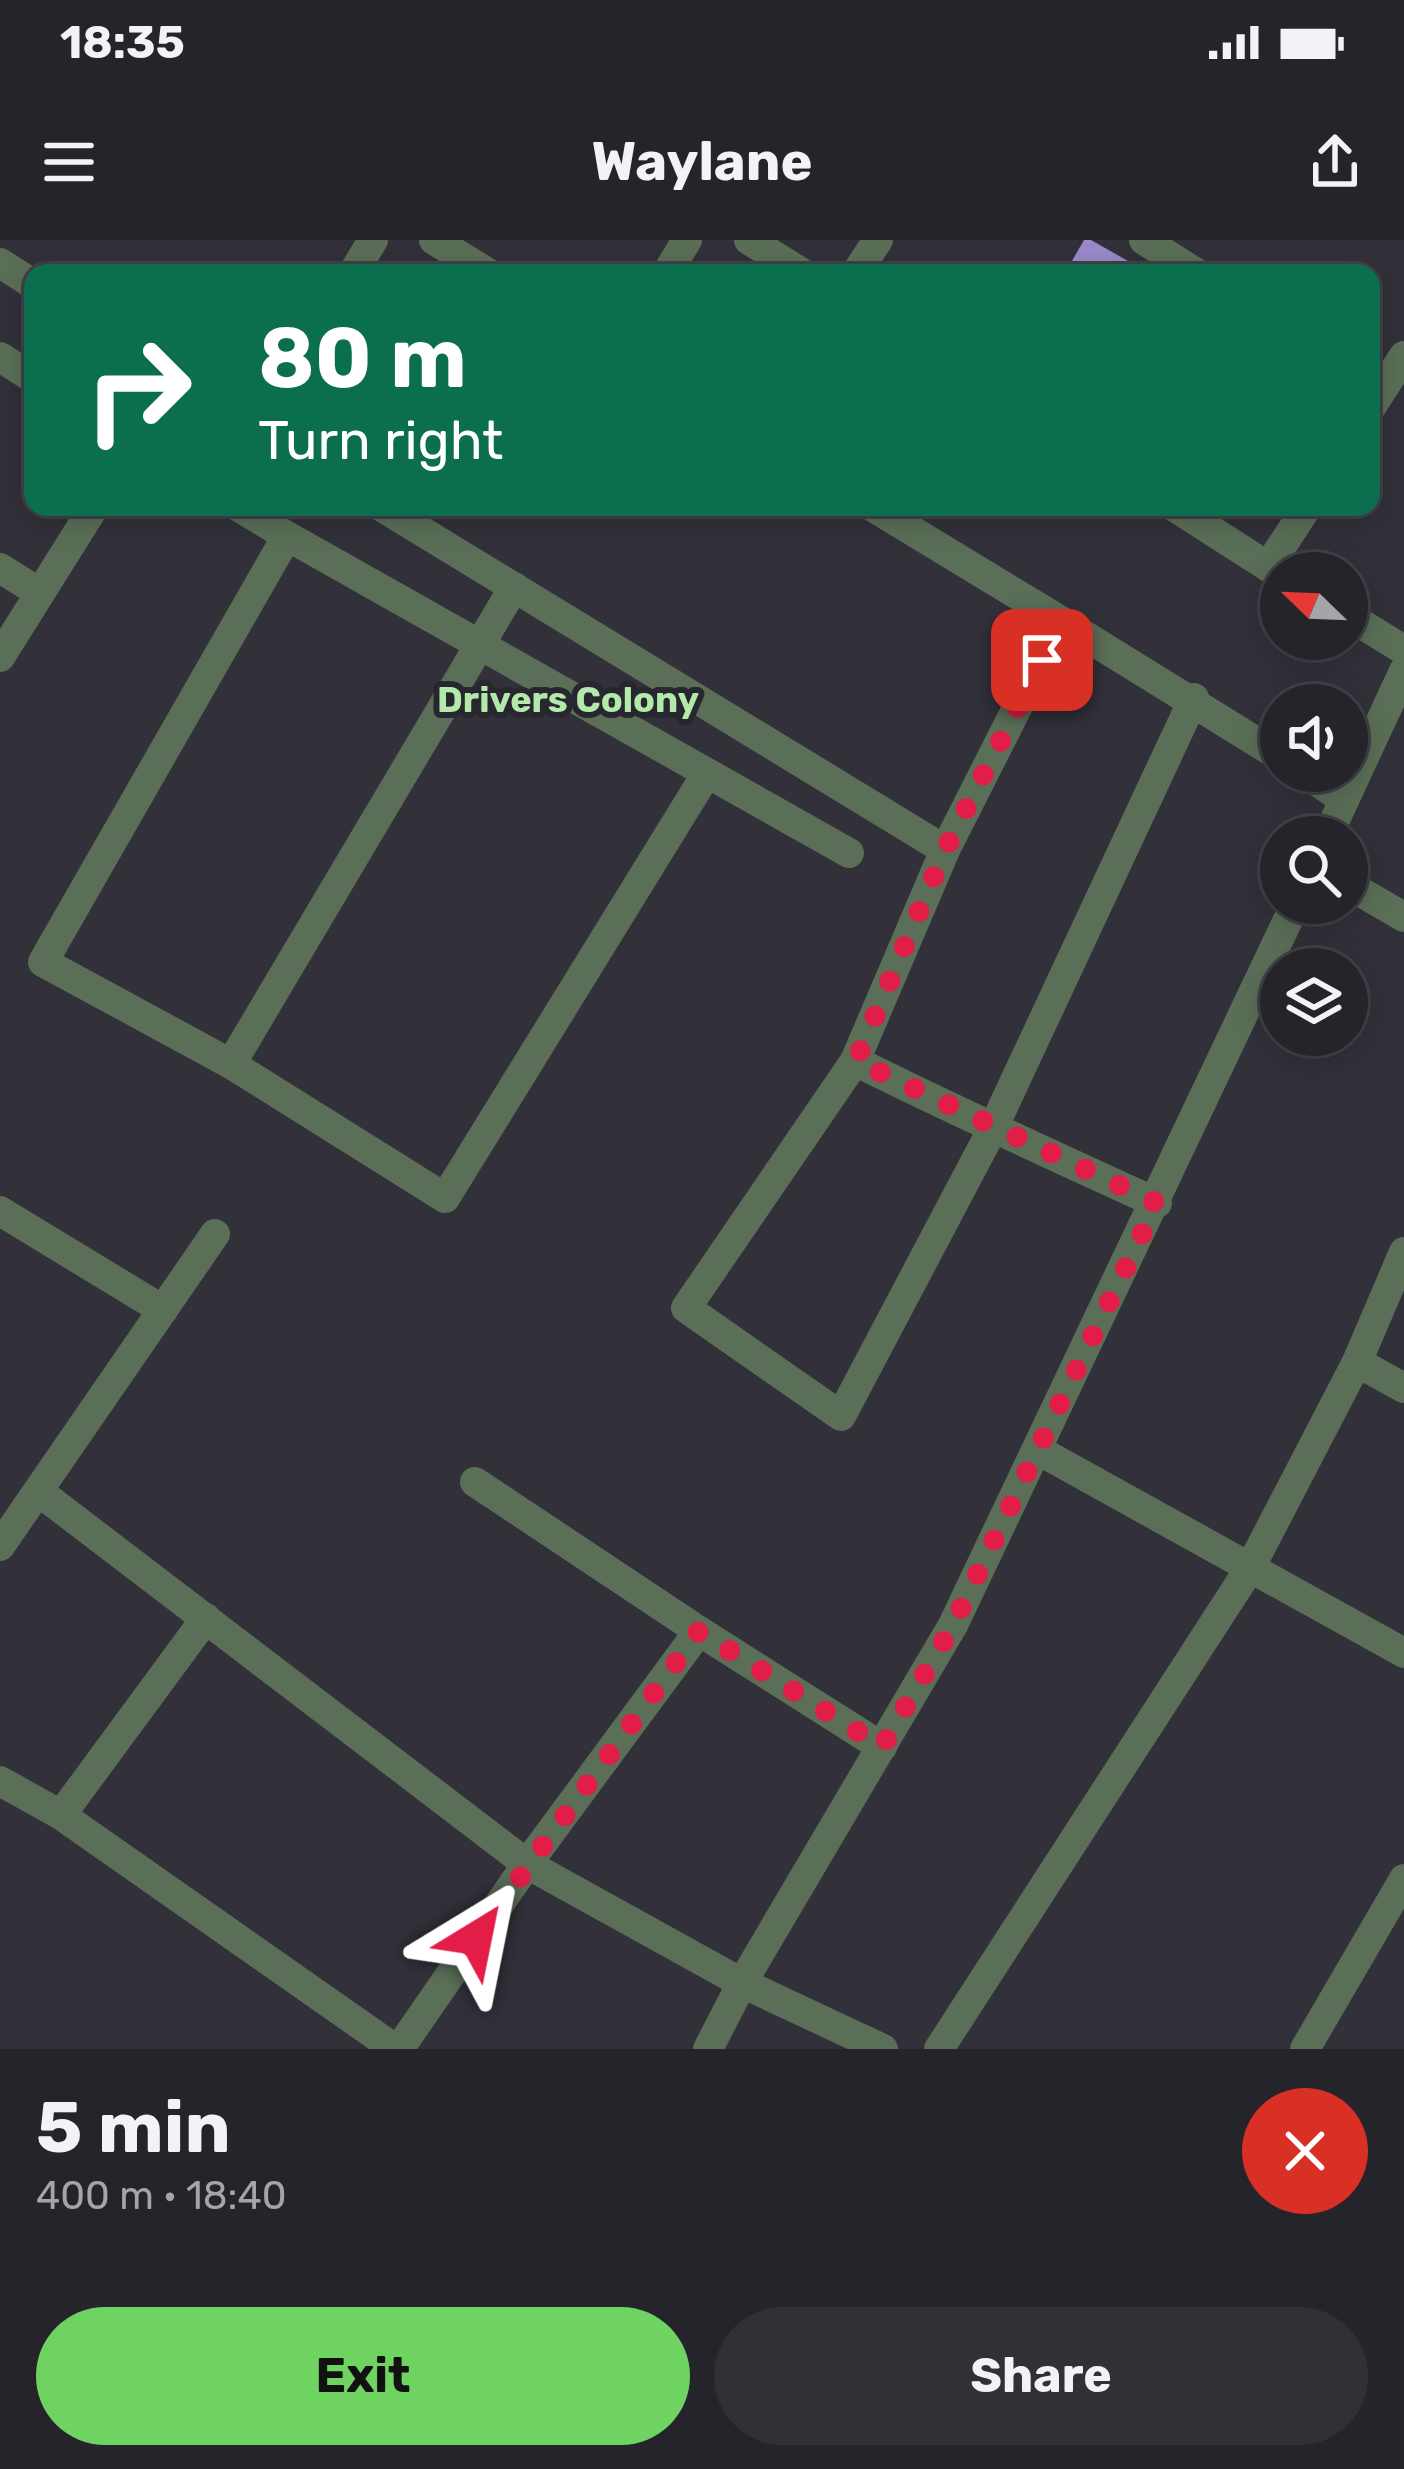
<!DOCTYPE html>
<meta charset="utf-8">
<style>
body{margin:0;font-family:Rubik,sans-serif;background:#323037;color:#f1f3f6;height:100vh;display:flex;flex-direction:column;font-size:45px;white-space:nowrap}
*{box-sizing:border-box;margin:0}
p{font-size:39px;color:#a4a4a9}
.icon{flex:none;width:66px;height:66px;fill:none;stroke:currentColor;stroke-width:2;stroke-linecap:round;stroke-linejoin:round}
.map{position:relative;height:1809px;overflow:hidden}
.details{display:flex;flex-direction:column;background:#26242b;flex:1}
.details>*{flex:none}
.hud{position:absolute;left:24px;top:24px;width:1356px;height:252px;border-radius:24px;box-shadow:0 6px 30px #0003,0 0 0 3px #424147;background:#0b6e4f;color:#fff;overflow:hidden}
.needle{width:78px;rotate:293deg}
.controls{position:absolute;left:1260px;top:312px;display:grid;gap:24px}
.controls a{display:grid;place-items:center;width:108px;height:108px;border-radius:50%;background:#26242b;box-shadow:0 6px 30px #0003,0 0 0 3px #424147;font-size:60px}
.pin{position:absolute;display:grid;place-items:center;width:102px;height:102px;color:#fff;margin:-51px;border-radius:24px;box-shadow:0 6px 18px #0006}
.me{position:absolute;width:132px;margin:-66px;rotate:35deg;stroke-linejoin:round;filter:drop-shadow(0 0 9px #0008)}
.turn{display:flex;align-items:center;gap:42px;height:252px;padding:0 36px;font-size:54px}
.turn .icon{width:156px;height:156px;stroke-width:2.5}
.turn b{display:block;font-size:84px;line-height:102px}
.round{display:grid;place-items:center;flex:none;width:126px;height:126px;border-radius:63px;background:#323037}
.head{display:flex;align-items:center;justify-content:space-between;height:204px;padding:0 36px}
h1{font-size:72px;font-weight:700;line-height:90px}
.button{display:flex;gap:24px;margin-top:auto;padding:24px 36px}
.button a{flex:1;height:138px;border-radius:72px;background:#6ed361;color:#111;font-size:48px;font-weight:700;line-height:138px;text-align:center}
.button a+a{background:#323037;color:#f1f3f6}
.status{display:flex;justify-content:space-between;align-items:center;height:84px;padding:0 60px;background:#26242b;direction:ltr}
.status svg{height:33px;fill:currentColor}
header{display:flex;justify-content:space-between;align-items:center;height:156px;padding:0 36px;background:#26242b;font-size:54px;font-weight:700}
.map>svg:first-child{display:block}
.building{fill:#9b89ca}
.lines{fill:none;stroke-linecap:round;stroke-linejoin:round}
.minor{stroke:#5b6f58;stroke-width:30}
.route{stroke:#e11d48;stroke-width:21;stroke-dasharray:0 37.8}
.labels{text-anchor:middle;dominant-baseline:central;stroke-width:12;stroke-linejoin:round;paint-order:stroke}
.neighbourhood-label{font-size:36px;font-weight:bold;fill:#b3e9ab;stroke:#28262f}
</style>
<div class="status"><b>18:35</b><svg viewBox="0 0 49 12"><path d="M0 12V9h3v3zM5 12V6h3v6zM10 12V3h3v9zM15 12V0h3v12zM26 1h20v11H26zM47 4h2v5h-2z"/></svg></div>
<header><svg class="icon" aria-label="menu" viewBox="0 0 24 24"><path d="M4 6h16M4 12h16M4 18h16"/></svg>Waylane<svg class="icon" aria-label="share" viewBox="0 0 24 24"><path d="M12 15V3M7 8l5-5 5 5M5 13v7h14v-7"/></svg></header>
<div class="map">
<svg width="1404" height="1809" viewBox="0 0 1404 1809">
<rect width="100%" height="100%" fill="#323039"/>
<path class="building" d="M1084 0H1091L1149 33H1065Z"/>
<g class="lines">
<g class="minor">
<path d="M434 0 488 33"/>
<path d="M749 0 802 33"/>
<path d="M1144 0 1196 33"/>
<path d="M0 23 33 44"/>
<path d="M353 33 373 0"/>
<path d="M667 33 687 0"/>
<path d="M856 33 878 0"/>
<path d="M0 117 33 138"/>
<path d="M1371 167 1404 116"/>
<path d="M239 267 287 296 43 722 231 824 445 958 707 533"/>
<path d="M382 267 945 610"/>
<path d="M873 267 1061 381"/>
<path d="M1175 267 1281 335"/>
<path d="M287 296 849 613"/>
<path d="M1268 327 1307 267"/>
<path d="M0 328 40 353"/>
<path d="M1347 375 1404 410"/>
<path d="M0 417 94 267"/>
<path d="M1302 531 1344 560"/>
<path d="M1327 597 1404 431"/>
<path d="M1347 644 1404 677"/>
<path d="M855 821 945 610 1061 381 1281 517"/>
<path d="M231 824 514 347"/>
<path d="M1157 963C1056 917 955 871 855 821L686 1068 841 1176 993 888 1194 458"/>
<path d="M0 971 163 1070"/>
<path d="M1357 1122 1404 1148"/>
<path d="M1038 1210 1404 1413"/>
<path d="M38 1251 527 1624 699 1391 475 1242"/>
<path d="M0 1306 215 994"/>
<path d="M699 1391 882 1507"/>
<path d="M0 1541 61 1575 395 1809"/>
<path d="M61 1575 206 1378"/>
<path d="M399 1809 527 1624 742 1743 953 1385 1296 663"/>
<path d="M708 1809 742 1743 883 1809"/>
<path d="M939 1809 1250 1328 1357 1122 1404 1012"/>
<path d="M1305 1809 1404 1639"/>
</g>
</g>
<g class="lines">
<path class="route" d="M476 1698 699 1391 882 1507 953 1385 1157 963 856 821 945 610 1042 420"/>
</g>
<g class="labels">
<g class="neighbourhood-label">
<text x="568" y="459">Drivers Colony</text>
</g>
</g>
</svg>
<div class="controls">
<a><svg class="needle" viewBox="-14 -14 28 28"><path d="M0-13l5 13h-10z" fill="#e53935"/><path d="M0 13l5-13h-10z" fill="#a4a4a9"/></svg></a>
<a><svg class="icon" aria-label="sound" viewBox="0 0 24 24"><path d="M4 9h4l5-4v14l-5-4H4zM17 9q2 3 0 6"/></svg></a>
<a><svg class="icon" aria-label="search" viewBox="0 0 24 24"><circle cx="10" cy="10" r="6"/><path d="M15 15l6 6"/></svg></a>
<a><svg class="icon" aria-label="layers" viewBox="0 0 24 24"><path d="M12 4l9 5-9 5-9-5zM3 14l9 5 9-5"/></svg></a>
</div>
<div class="pin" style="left:1042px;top:420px;background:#d93025"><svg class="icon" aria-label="arrive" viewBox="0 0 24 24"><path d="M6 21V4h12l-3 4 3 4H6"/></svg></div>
<svg class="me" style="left:476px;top:1698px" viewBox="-20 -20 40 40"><path d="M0-17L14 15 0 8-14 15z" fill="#e11d48" stroke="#fff" stroke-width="4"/></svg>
<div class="hud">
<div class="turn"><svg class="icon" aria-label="right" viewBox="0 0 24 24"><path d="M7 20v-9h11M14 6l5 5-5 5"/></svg><div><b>80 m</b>Turn right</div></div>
</div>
</div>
<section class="details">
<div class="head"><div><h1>5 min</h1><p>400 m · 18:40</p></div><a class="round" style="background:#d93025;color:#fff"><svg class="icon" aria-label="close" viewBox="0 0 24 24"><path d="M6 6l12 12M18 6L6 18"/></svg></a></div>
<div class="button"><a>Exit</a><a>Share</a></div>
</section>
